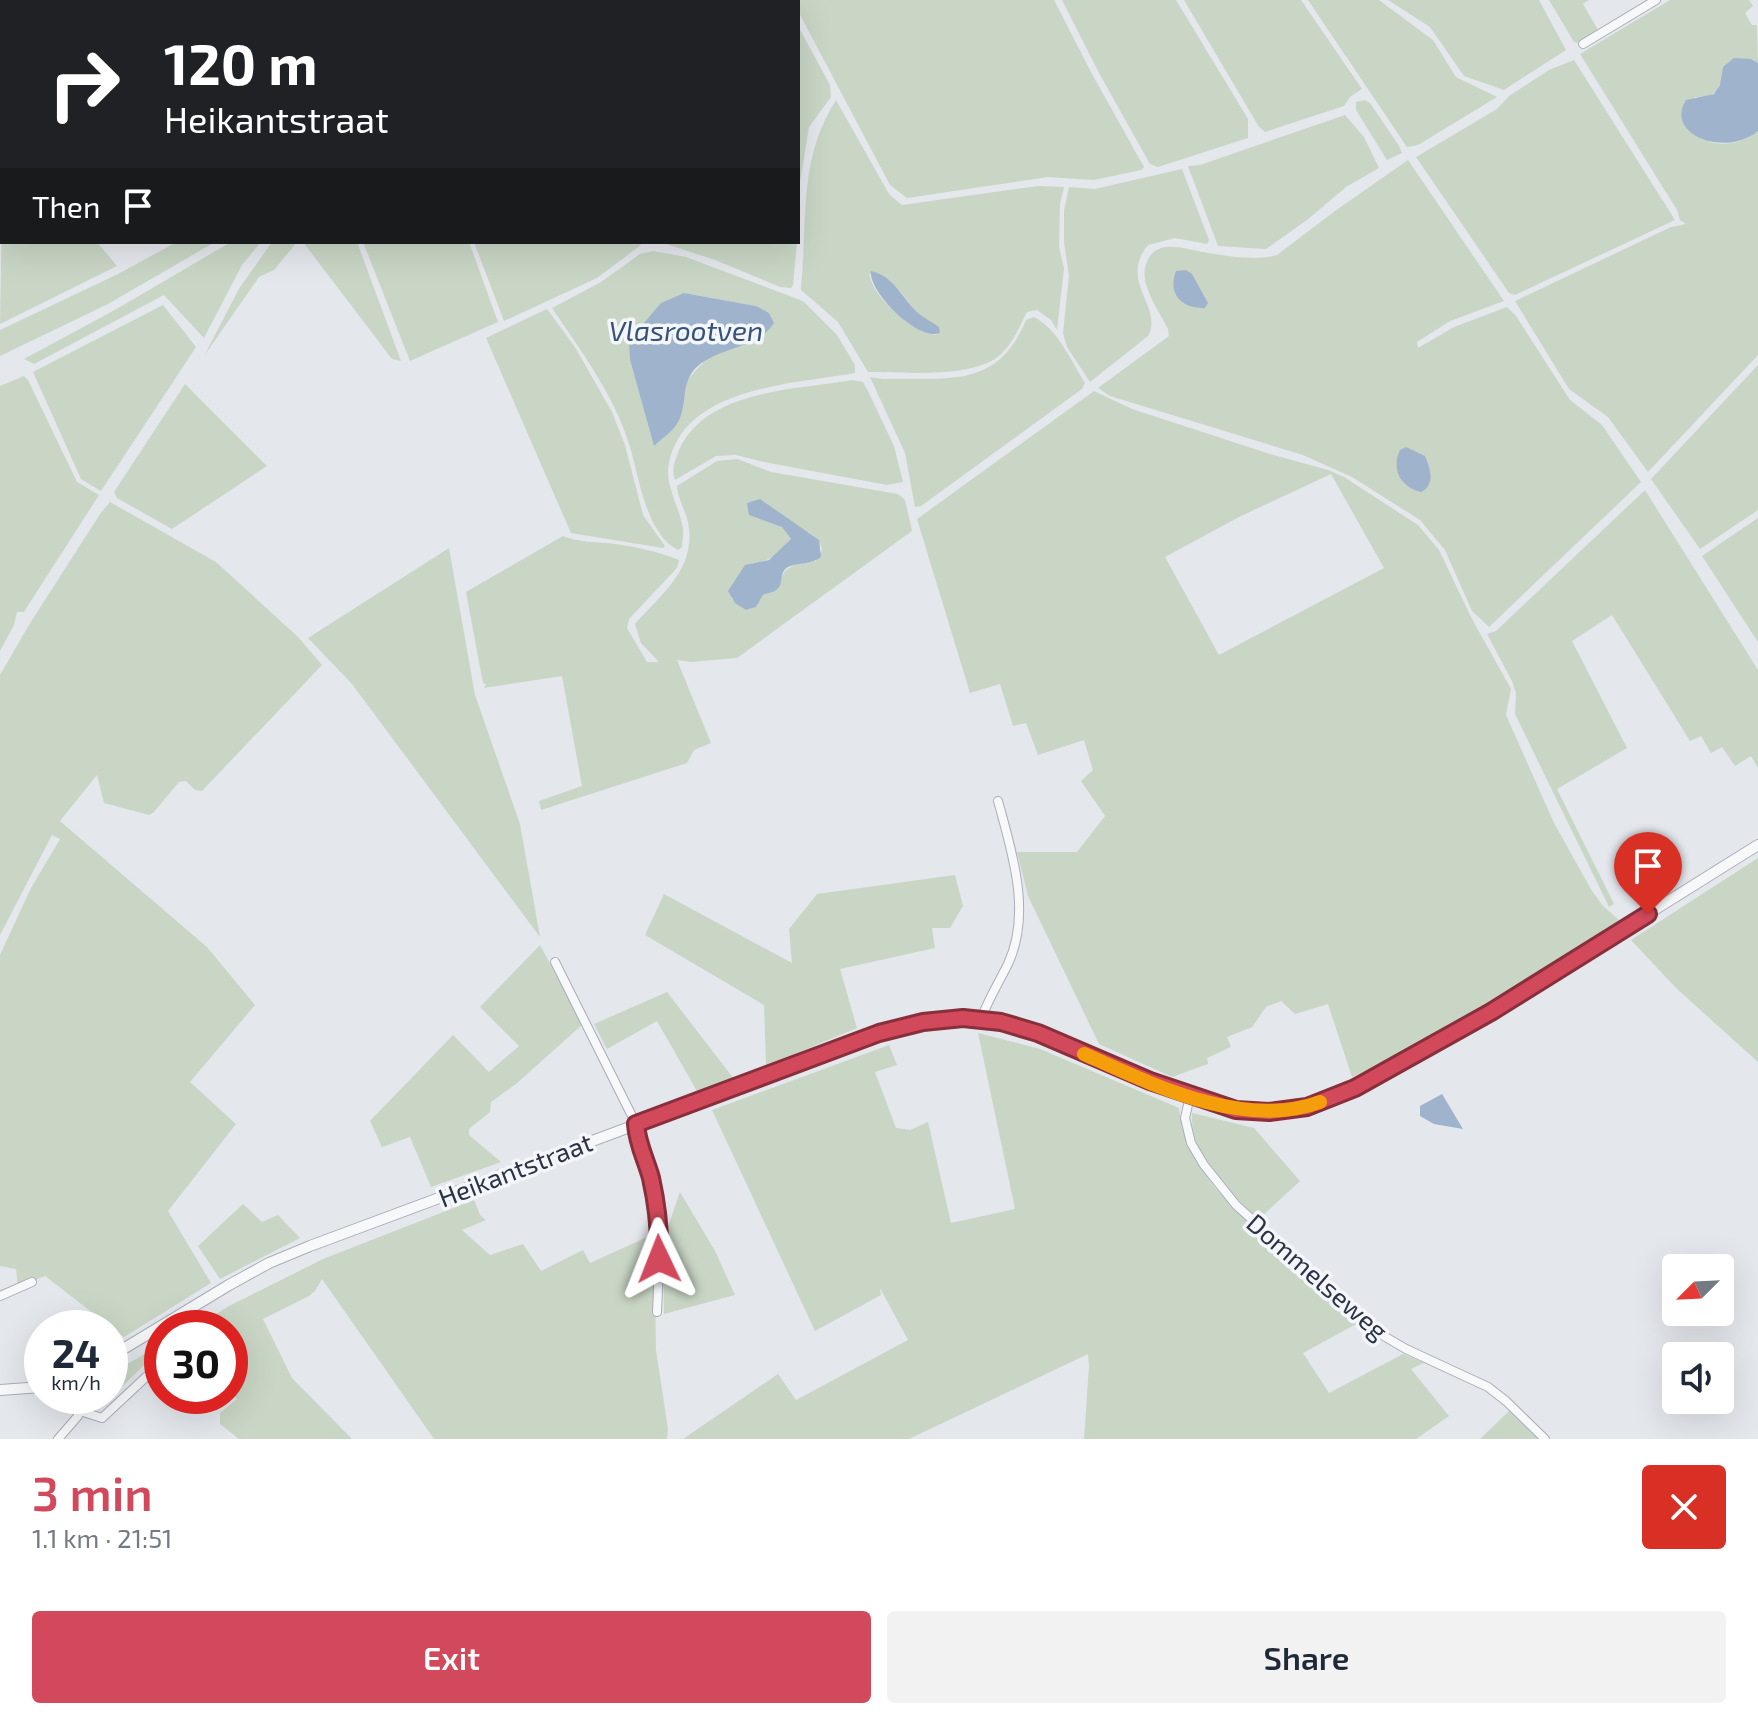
<!DOCTYPE html>
<meta charset="utf-8">
<style>
body{margin:0;font-family:"Exo 2",sans-serif;background:#f2f2f3;color:#1f2937;height:100vh;display:flex;flex-direction:column;font-size:30px;white-space:nowrap}
*{box-sizing:border-box;margin:0}
p{font-size:26px;color:#747a83}
.icon{flex:none;width:44px;height:44px;fill:none;stroke:currentColor;stroke-width:2;stroke-linecap:round;stroke-linejoin:round}
.map{position:relative;height:1439px;overflow:hidden}
.side{display:flex;flex-direction:column;background:#fff;flex:1}
.side>*{flex:none}
.guide{position:absolute;left:0px;top:0px;width:800px;height:244px;box-shadow:0 8px 32px #0002;background:#202124;color:#fff;overflow:hidden}
.needle{width:52px;rotate:246deg}
.buttons{position:absolute;left:1662px;top:1254px;display:grid;gap:16px}
.buttons a{display:grid;place-items:center;width:72px;height:72px;border-radius:8px;background:#fff;box-shadow:0 8px 32px #0002;font-size:40px}
.speed{position:absolute;left:24px;top:1310px;display:flex;gap:16px;font-size:40px;font-weight:700;text-align:center}
.speed>*{display:grid;place-content:center;width:104px;height:104px;border-radius:50%;background:#fff;box-shadow:0 8px 32px #0002;line-height:1}
.speed small{font-size:20px;font-weight:400}
.speed .limit{border:12px solid #d22;background:#fff;color:#111}
.pin{position:absolute;display:grid;place-items:center;width:68px;height:68px;color:#fff;margin:-82px -34px;border-radius:50% 50% 50% 0;rotate:-45deg;box-shadow:0 0 8px #0007}
.pin .icon{rotate:45deg}
.me{position:absolute;width:88px;margin:-44px;rotate:358deg;stroke-linejoin:round;filter:drop-shadow(0 0 6px #0008)}
.turn{display:flex;align-items:center;gap:28px;height:168px;padding:0 32px;font-size:36px}
.turn .icon{width:104px;height:104px;stroke-width:2.5}
.turn b{display:block;font-size:56px;line-height:68px}
.then{display:flex;align-items:center;height:76px;padding:0 32px;background:#0003;gap:16px;font-size:30px}
.round{display:grid;place-items:center;flex:none;width:84px;height:84px;border-radius:8px;background:#f2f2f3}
.head{display:flex;align-items:center;justify-content:space-between;height:136px;padding:0 32px}
h1{font-size:48px;font-weight:600;line-height:60px;color:#d1495b}
.action{display:flex;gap:16px;margin-top:auto;padding:16px 32px}
.action a{flex:1;height:92px;border-radius:8px;background:#d1495b;color:#fff;font-size:32px;font-weight:600;line-height:92px;text-align:center}
.action a+a{background:#f2f2f3;color:#1f2937}
.map>svg:first-child{display:block}
.green{fill:#c9d6c5;fill-rule:evenodd}
.water{fill:#9fb4cc}
.lines{fill:none;stroke-linecap:round;stroke-linejoin:round}
.minor-casing{stroke:#a9aeb7;stroke-width:10}
.tertiary-casing{stroke:#a9aeb7;stroke-width:12}
.minor{stroke:#f7f8fa;stroke-width:8}
.tertiary{stroke:#f7f8fa;stroke-width:10}
.route-casing{stroke:#882f3b;stroke-width:20}
.route{stroke:#d1495b;stroke-width:14}
.slow{stroke:#f59e0b;stroke-width:14}
.labels{text-anchor:middle;dominant-baseline:central;stroke-width:7;stroke-linejoin:round;paint-order:stroke}
.street-label{font-size:26px;fill:#2b3445;stroke:#f4f6f9}
.water-label{font-size:28px;font-style:italic;fill:#34527a;stroke:#f4f6f9}
</style>
<div class="map">
<svg width="1758" height="1439" viewBox="0 0 1758 1439">
<rect width="100%" height="100%" fill="#e4e7ec"/>
<g class="green">
<path d="M792 0H1054L1092 74 1144 167 1141 170 1094 180 1048 177 907 198 890 185 798 11V2Z"/>
<path d="M1062 0H1176L1248 119V138L1158 167 1150 164 1099 73Z"/>
<path d="M1184 0H1301L1362 89 1350 97 1344 106 1265 132 1259 127Z"/>
<path d="M1308 0H1379L1433 40 1456 77 1497 97 1418 145 1407 147Z"/>
<path d="M1388 0H1539L1566 50 1504 90 1464 76 1430 27Z"/>
<path d="M1549 0H1589L1583 4 1598 30 1577 43 1574 42Z"/>
<path d="M1670 0H1749L1753 6 1745 13 1752 25H1757L1758 63 1751 59 1723 67C1721 90 1718 97 1694 97L1709 142C1727 146 1743 143 1758 131V355L1648 472 1608 417 1569 389 1515 301 1671 227 1686 224 1680 220 1677 210 1580 54Z"/>
<path d="M798 26 830 85 831 97 809 127 799 188Z"/>
<path d="M1574 60 1675 220 1515 295 1509 293 1416 157 1497 109 1509 96 1549 70Z"/>
<path d="M836 100 889 194 902 205 1038 186 1064 187 1060 204 1059 247 1064 268 1057 330 1051 320 1037 310 1027 312C1019 327 1014 342 1001 354 975 379 903 372 868 372L838 322 801 290V286C808 217 798 160 836 100ZM869 274C892 276 902 294 915 310 923 319 933 323 940 333L934 335C909 324 876 303 869 274Z"/>
<path d="M1365 100 1370 103 1399 146 1402 153 1387 160 1356 110V102Z"/>
<path d="M1345 115 1364 137 1379 168 1346 187 1307 220 1266 249 1218 246 1188 166 1200 165Z"/>
<path d="M1408 160 1504 301 1450 321 1417 342 1418 348 1454 327 1507 307 1516 316 1570 400 1602 425 1641 482 1489 627 1472 611 1445 550 1420 520 1352 477 1303 455 1110 396 1098 388 1169 336 1168 329C1161 315 1150 299 1146 284 1142 271 1146 253 1161 248 1174 244 1190 250 1203 252 1225 256 1256 261 1277 255L1335 211Z"/>
<path d="M1182 169 1209 240 1207 244 1175 238 1148 245C1118 282 1164 307 1148 336L1090 382 1067 347 1063 333 1069 276 1064 242V210L1069 187 1095 189Z"/>
<path d="M2 206V242H97L117 266 0 324Z"/>
<path d="M177 242H215L108 304 0 356V330L116 275Z"/>
<path d="M231 242H261L242 265 204 338 164 295 34 364 24 359 113 311Z"/>
<path d="M272 242H297L274 270 259 277 204 356 240 287Z"/>
<path d="M303 242H357L401 361 392 359Z"/>
<path d="M363 242H469L498 322 410 361Z"/>
<path d="M474 242H635L641 245 597 278 504 321Z"/>
<path d="M660 242H797L793 285 791 288 780 287 715 260Z"/>
<path d="M653 251 686 257 803 301 837 335 855 365V373C793 384 684 387 669 463 664 485 680 507 683 529 684 534 682 541 682 547L678 550C646 534 639 477 630 447 615 396 581 351 552 308L601 282 640 254ZM684 293 756 306 686 381 681 414 676 426 654 445 630 360 629 345Z"/>
<path d="M163 305 196 347 101 491 81 479 33 372Z"/>
<path d="M547 309 575 347 612 412 625 445 643 515 665 546 663 548 571 533 486 338Z"/>
<path d="M1034 317C1058 329 1071 361 1085 383L1082 389 921 506 915 507 905 453 870 377 883 379C948 377 997 390 1026 320Z"/>
<path d="M1758 365V510L1700 549 1651 479Z"/>
<path d="M24 376 28 380 77 482 99 495 27 607 24 612H17L14 625 0 651V386Z"/>
<path d="M852 380 863 382 868 391 894 446 903 482 887 485 764 462 736 455 716 456 675 480C671 469 675 461 679 450 706 390 794 390 852 380Z"/>
<path d="M185 384 267 466 172 529 117 498 114 492Z"/>
<path d="M1094 391 1132 409 1270 454 1328 470 1344 477 1418 525 1439 550 1472 619 1511 689 1506 715 1554 823 1592 891 1603 906 1619 920C1534 978 1444 1033 1352 1077L1328 1004 1295 1014 1281 1001 1266 1007 1252 1027 1227 1037 1231 1047 1207 1058 1208 1064 1172 1077 1099 1044 1028 896 1017 852H1077L1105 816 1081 781 1093 770 1084 740 1038 755 1026 723 1013 726 1000 684 970 693 917 519ZM1331 474 1384 568 1219 655 1165 557 1239 517Z"/>
<path d="M737 459 771 472 898 494 905 500 912 531 737 658 691 662 677 660 711 743 694 750 687 763 541 810 539 801 582 786 562 676 484 688 486 684 483 683 466 592 563 536C578 542 593 542 608 543 632 546 657 551 679 560L677 568 629 619 627 628 647 662H659L641 643 635 624C660 595 694 571 689 528 688 514 678 501 677 486L717 461ZM774 522C792 527 816 528 822 549L816 561C800 564 782 564 781 583L763 595 756 607 746 610 731 598 752 563C767 563 783 552 791 539L782 527Z"/>
<path d="M1645 490 1758 670V768L1751 756 1735 766 1722 747 1711 753 1701 736 1690 741 1612 615 1572 641 1627 748 1557 789 1614 904 1609 907 1515 714 1516 693 1512 681 1487 634 1496 631Z"/>
<path d="M110 502 216 562 298 637 322 665 202 791 195 790 186 781 179 782 153 813 149 815 104 803 97 775 60 821 207 947 255 1005 190 1082 236 1124 168 1211 211 1283 124 1337 45 1276 18 1287 16 1269 0 1266V955L31 888 60 839 52 835 0 935V675L29 625 100 514Z"/>
<path d="M1758 518V642L1702 556Z"/>
<path d="M449 548 475 695 520 824 540 937 352 684 308 638Z"/>
<path d="M1758 858V1062L1676 988 1631 940Z"/>
<path d="M955 875 963 906 950 928H932L935 948 840 969 857 1028 766 1066 764 1005 645 935 664 894 792 963 789 929 817 894Z"/>
<path d="M540 945 583 1024 516 1084 491 1102 490 1112 469 1129V1135L501 1162 431 1187 410 1137 382 1147 370 1121 453 1035 489 1072 519 1046 480 1007Z"/>
<path d="M667 992 734 1079 697 1091 657 1021 607 1049 594 1024Z"/>
<path d="M978 1033 1040 1049 1179 1108C1182 1140 1198 1164 1216 1189L1358 1323 1303 1353 1329 1393 1403 1354 1424 1363 1411 1369 1449 1416 1416 1439H1084L1089 1366 1088 1354 909 1439H683L778 1374 796 1400 908 1340 880 1288 881 1295 815 1331 712 1110 889 1045 897 1065 875 1072 896 1128 910 1130 928 1122 951 1223 1015 1209Z"/>
<path d="M1192 1113 1254 1128 1300 1181 1259 1219C1230 1193 1189 1157 1192 1113Z"/>
<path d="M680 1192 715 1251 735 1295 664 1314 663 1241Z"/>
<path d="M474 1200 480 1215 486 1220 462 1230 490 1255 523 1244 541 1271 583 1250 590 1263 654 1234 656 1350 668 1429 667 1439H434L322 1279 315 1291 309 1296 263 1319 292 1378 352 1439H239L220 1424V1413L237 1399 230 1392V1328H194L229 1306 323 1259Z"/>
<path d="M243 1204 262 1222 278 1215 300 1238 220 1279 198 1246Z"/>
<path d="M162 1344V1366L151 1357 147 1356 145 1364 104 1404 97 1396H110V1374Z"/>
<path d="M1509 1411 1538 1439H1480Z"/>
</g>
<g class="water">
<path d="M1734 58 1751 59 1758 63V131C1726 158 1664 135 1686 100L1714 94 1720 85 1723 67Z"/>
<path d="M1186 270 1192 274 1208 303 1205 308C1182 309 1167 294 1176 271Z"/>
<path d="M871 271C894 276 902 298 918 313 924 318 932 322 939 327L940 333C919 342 868 292 871 271Z"/>
<path d="M684 293 756 306 769 313 774 323C758 348 718 348 698 366 679 382 689 405 677 424 672 432 661 439 654 446L630 360 629 345 632 337 661 303Z"/>
<path d="M1406 447 1425 456C1430 468 1436 485 1421 492 1400 487 1391 469 1400 450Z"/>
<path d="M760 499 819 540 821 557C811 565 799 562 788 567 778 573 785 584 776 590 772 593 767 593 763 595L756 607 746 610 735 603 728 591 745 565 769 560 791 539 782 527 749 515 747 503Z"/>
<path d="M1442 1094 1463 1129 1434 1124 1420 1116V1106Z"/>
</g>
<g class="lines">
<g class="minor-casing">
<g id="minor">
<path d="M420 2 422 0"/>
<path d="M1583 44 1656 0"/>
<path d="M555 962 636 1124C637 1143 646 1160 651 1179 662 1224 659 1267 657 1312"/>
<path d="M981 1019C988 1000 999 982 1008 964 1032 913 1012 852 998 801"/>
<path d="M1190 1096 1185 1118 1191 1143 1204 1165 1236 1205 1377 1332 1406 1349 1488 1387 1506 1401 1545 1439"/>
<path d="M0 1296 32 1282"/>
<path d="M80 1411 102 1418 146 1377"/>
<path d="M58 1439 78 1416V1396"/>
</g>
</g>
<g class="tertiary-casing">
<g id="tertiary">
<path d="M110 1357 229 1285 269 1263 310 1246 901 1026 944 1019 1001 1022 1038 1033 1150 1081 1236 1110 1269 1112 1307 1107 1355 1088 1491 1012 1758 845"/>
<path d="M0 1390 42 1387"/>
</g>
</g>
<use href="#minor" class="minor"/>
<use href="#tertiary" class="tertiary"/>
</g>
<g class="lines">
<g class="route-casing">
<path id="route" d="M659 1259C660 1232 657 1205 651 1178 646 1160 637 1143 636 1124L879 1033 923 1022 963 1018 1001 1022 1038 1033 1150 1081 1236 1110 1269 1112 1307 1107 1355 1088 1491 1012 1648 914"/>
</g>
<use href="#route" class="route"/>
<path class="slow" d="M1084 1054C1153 1085 1244 1130 1320 1102"/>
</g>
<g class="labels">
<g class="street-label">
<text transform="translate(515 1169) rotate(-21)">Heikantstraat</text>
<text transform="translate(1318 1276) rotate(41)">Dommelseweg</text>
</g>
<g class="water-label">
<text x="686" y="330">Vlasrootven</text>
</g>
</g>
</svg>
<div class="buttons">
<a><svg class="needle" viewBox="-14 -14 28 28"><path d="M0-13l5 13h-10z" fill="#e53935"/><path d="M0 13l5-13h-10z" fill="#747a83"/></svg></a>
<a><svg class="icon" aria-label="sound" viewBox="0 0 24 24"><path d="M4 9h4l5-4v14l-5-4H4zM17 9q2 3 0 6"/></svg></a>
</div>
<div class="speed"><div>24<small>km/h</small></div><div class="limit">30</div></div>
<div class="pin" style="left:1648px;top:914px;background:#d93025"><svg class="icon" aria-label="arrive" viewBox="0 0 24 24"><path d="M6 21V4h12l-3 4 3 4H6"/></svg></div>
<svg class="me" style="left:659px;top:1259px" viewBox="-20 -20 40 40"><path d="M0-17L14 15 0 8-14 15z" fill="#d1495b" stroke="#fff" stroke-width="4"/></svg>
<div class="guide">
<div class="turn"><svg class="icon" aria-label="right" viewBox="0 0 24 24"><path d="M7 20v-9h11M14 6l5 5-5 5"/></svg><div><b>120 m</b>Heikantstraat</div></div>
<div class="then">Then<svg class="icon" aria-label="arrive" viewBox="0 0 24 24"><path d="M6 21V4h12l-3 4 3 4H6"/></svg></div>
</div>
</div>
<section class="side">
<div class="head"><div><h1>3 min</h1><p>1.1 km · 21:51</p></div><a class="round" style="background:#d93025;color:#fff"><svg class="icon" aria-label="close" viewBox="0 0 24 24"><path d="M6 6l12 12M18 6L6 18"/></svg></a></div>
<div class="action"><a>Exit</a><a>Share</a></div>
</section>
